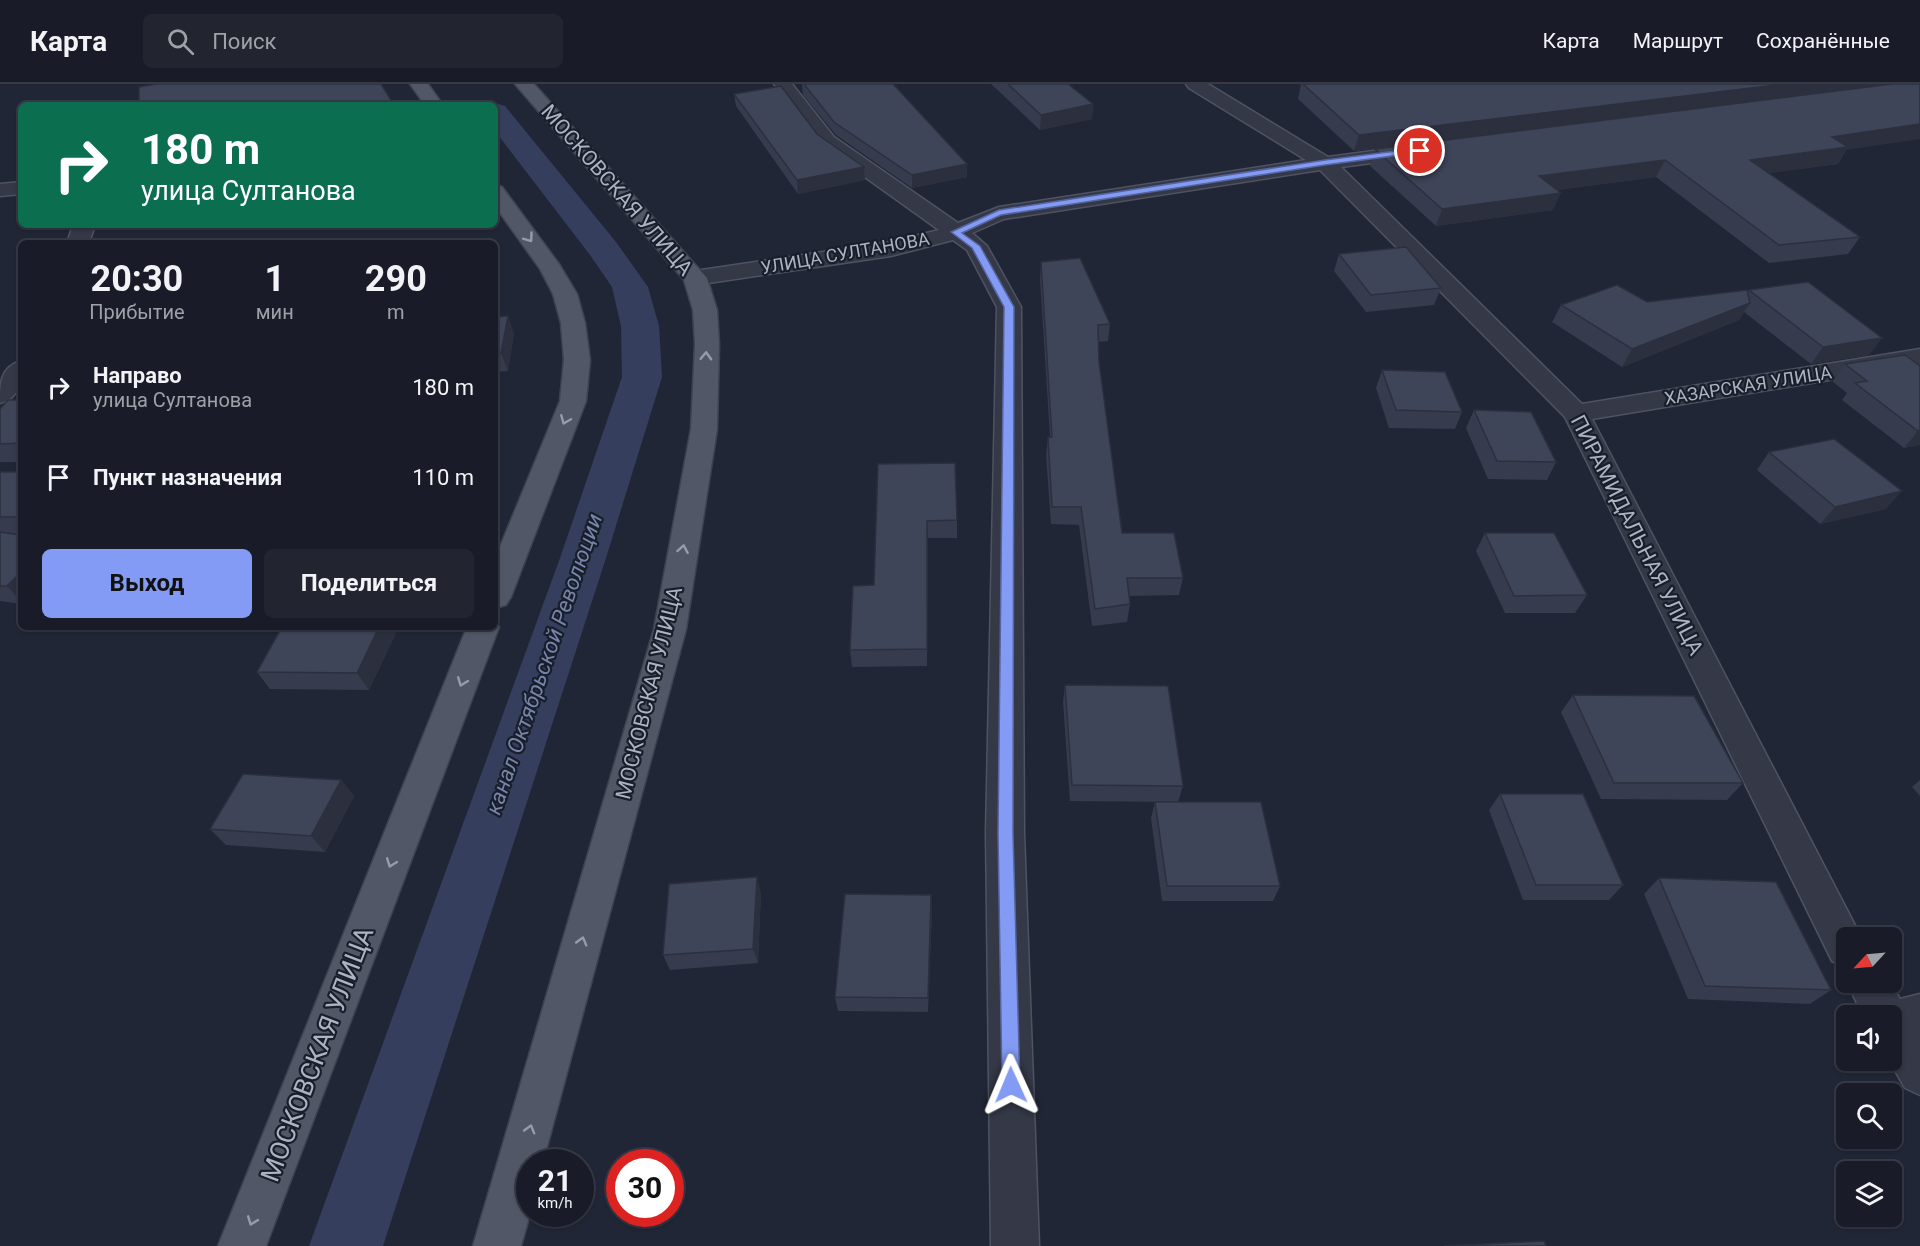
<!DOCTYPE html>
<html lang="ru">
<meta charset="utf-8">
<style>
body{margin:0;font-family:Roboto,sans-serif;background:#222530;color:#f1f3f6;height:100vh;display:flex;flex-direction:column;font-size:22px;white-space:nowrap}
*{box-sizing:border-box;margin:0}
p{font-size:20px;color:#9fa1a8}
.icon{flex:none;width:33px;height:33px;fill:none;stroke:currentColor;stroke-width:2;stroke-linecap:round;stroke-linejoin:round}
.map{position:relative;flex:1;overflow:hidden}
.details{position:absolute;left:18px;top:156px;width:480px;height:390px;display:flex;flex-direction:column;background:#191c28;border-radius:9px;box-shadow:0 2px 4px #0004,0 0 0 2px #373a45}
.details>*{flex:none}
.hud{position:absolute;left:18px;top:18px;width:480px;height:126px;border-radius:9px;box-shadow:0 2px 4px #0004,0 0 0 2px #373a45;background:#0b6e4f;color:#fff;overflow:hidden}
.needle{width:39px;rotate:244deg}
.buttons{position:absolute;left:1836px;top:843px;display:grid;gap:12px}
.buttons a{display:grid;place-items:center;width:66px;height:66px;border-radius:9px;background:#191c28;box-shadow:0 2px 4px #0004,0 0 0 2px #373a45;font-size:30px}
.speed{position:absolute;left:516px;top:1065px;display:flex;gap:12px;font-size:30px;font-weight:700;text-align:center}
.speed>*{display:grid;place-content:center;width:78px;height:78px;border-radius:50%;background:#191c28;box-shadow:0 2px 4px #0004,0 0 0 2px #373a45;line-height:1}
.speed small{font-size:15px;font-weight:400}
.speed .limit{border:9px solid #d22;background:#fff;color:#111}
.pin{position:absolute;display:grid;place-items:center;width:51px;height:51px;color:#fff;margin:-26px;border:3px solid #fff;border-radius:50%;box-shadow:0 2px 6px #0007}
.me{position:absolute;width:66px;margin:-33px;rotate:359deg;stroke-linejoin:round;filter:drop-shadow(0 0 4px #0008)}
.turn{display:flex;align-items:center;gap:21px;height:126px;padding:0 24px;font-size:27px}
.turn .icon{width:78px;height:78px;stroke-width:2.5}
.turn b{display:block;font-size:42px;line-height:51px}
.eta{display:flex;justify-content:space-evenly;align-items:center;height:102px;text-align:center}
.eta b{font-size:36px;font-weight:700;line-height:42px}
.action{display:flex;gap:12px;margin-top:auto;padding:12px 24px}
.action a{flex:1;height:69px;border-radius:9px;background:#839bf4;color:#111;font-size:24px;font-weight:700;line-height:69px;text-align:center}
.action a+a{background:#222530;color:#f1f3f6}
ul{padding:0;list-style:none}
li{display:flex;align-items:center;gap:18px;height:90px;padding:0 24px}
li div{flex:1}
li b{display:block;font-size:22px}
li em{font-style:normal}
header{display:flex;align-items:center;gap:36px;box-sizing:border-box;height:84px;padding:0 30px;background:#191c28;border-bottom:2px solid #373a45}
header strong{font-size:28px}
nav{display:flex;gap:33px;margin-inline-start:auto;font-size:21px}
.search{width:420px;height:54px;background:#222530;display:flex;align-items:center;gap:15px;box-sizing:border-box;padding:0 21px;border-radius:9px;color:#9fa1a8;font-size:22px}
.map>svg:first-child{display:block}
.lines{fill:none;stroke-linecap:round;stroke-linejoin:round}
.canal{fill:#353f5d;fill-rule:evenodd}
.minor-casing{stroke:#4e5362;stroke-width:3}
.major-casing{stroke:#3d4250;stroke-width:3}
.minor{fill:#343847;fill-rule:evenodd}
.major{fill:#525767;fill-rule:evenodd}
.wall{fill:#363b4d}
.shaded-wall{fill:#2c303e}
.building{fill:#3f4559;stroke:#2c303e;stroke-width:1.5}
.oneway{stroke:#979cad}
.route{fill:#839bf4;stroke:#55659f;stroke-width:1.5}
.labels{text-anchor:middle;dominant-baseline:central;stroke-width:4.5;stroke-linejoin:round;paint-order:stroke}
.far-street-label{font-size:18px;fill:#aeb3c4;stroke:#191e2b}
.street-label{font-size:21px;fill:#aeb3c4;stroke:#191e2b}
.water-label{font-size:22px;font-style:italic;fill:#7785ab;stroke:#191e2b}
.near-street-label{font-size:26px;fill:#aeb3c4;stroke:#191e2b}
</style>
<header>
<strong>Карта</strong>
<div class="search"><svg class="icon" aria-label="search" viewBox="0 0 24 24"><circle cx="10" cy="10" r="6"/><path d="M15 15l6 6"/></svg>Поиск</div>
<nav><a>Карта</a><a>Маршрут</a><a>Сохранённые</a></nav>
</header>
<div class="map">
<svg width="1920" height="1162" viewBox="0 0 1920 1162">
<rect width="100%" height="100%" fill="#212636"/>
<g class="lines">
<path class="canal" d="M495 19 505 22 616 158 648 203 659 242 662 293 606 474 383 1162H309L560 474 622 293 621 242 612 203 590 171 495 47V21H488Z"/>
<g class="minor-casing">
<g id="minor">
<path d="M774 0H792L834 53 958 139 999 123 1306 76 1189 4 1186 0H1208L1328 73 1418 61 1425 63 1428 67 1425 71 1418 73 1341 83 1582 320 1920 265V281L1592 335 1860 851 1861 854H1846V883L1832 877 1565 333 1320 86 1004 135 972 149 987 162 1021 223 1024 749 1039 1162H991L986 749 997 223 967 166 953 156 891 172 695 201 687 199 683 194 687 189 695 187 890 158 939 146 820 61Z"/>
<path d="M21 98V110L0 112V100Z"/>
<path d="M73 141H95L89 159H67Z"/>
<path d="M21 277C21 296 21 314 0 319 0 300 0 283 21 277Z"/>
<path d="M1847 898H1890L1900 915 1920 910V1011L1905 1004 1889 976H1892V932H1863Z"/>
</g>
</g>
<g class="major-casing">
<g id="major">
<path d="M410 0H428L443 21H425Z"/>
<path d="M515 0H534L707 194 717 226 719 260 717 345 686 545 543 1078H530V1130L521 1162H473L654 545 691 345 695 260 693 226 684 196Z"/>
<path d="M495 101 502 103 559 180 577 210 585 239 590 276 586 317 511 513 506 521 495 524V475L560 317 564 276 561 239 553 210 540 185 495 122Z"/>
<path d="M495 536 499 543 266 1162H218L467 543H495Z"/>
</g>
</g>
<use href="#minor" class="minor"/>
<use href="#major" class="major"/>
</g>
<g class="wall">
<path d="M802 0H893L967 93 912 104 836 51 803 11Z"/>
<path d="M991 0H1068L1093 20 1092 35 1040 46Z"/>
<path d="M1301 0H1920L1846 66 1838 80 1769 89 1860 153 1848 170 1769 179 1656 93 1557 106 1553 126 1436 142 1370 82 1375 65 1354 67 1298 15Z"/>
<path d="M734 10 817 50 864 83 865 96 798 110 736 22Z"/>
<path d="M1339 170 1441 204 1434 221 1366 228 1334 187Z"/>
<path d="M1041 178 1110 240 1108 257 1098 258 1099 278 1122 449 1183 494 1179 511 1129 512 1130 520 1127 538 1092 542 1079 441 1051 440 1046 371 1048 353H1050L1040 195Z"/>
<path d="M1749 206 1869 271 1811 280 1744 228 1739 236 1622 283 1552 238 1561 221 1647 218 1747 208Z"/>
<path d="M495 233 514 249 508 287 495 288Z"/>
<path d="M1845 280 1920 282V361L1904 364 1842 316 1847 309 1833 298Z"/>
<path d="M1382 286 1462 328 1455 345 1389 344 1376 304Z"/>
<path d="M21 316V378H0V325Z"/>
<path d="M1474 326 1556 378 1547 396 1488 395 1466 344Z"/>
<path d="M1769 368 1886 425 1820 440 1757 386Z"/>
<path d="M878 380 957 436V454H928L927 582 852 583 850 566 874 501Z"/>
<path d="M0 388H21V520L0 517Z"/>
<path d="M1485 449 1587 511 1575 529H1505L1476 467Z"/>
<path d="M282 543H392L396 549 369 606 270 605 257 588Z"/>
<path d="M1065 601 1183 702 1178 718 1280 802 1273 817H1162L1151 734 1155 718H1177L1070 717 1063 618Z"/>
<path d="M1573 611 1743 699 1727 716 1601 715 1561 628Z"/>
<path d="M341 696 354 712 325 768 226 761 210 745Z"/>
<path d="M1920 696V712L1912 703Z"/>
<path d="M1500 710 1623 801 1609 816H1523L1489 726Z"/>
<path d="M1659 794 1831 906 1810 920 1688 915 1644 810Z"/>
<path d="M761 809 758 879 670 886 663 871Z"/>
<path d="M932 826 928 928 838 927 835 913Z"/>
</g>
<g class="shaded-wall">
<path d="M1784 0H1908L1354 67 1359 51Z"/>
<path d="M1093 20 1092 35 1040 46 1041 31Z"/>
<path d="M1920 40V55L1846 66 1838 80 1740 93 1750 76 1832 53Z"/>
<path d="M1665 76 1656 93 1532 109 1539 92Z"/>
<path d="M967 80V93L912 104V91Z"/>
<path d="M864 83 865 96 798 110 797 96Z"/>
<path d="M1561 109 1553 126 1436 142 1442 125Z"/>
<path d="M1750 219 1739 236 1622 283 1632 265Z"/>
<path d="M508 232 514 249 508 287 501 269Z"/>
<path d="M1882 254 1869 271 1811 280 1823 263Z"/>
<path d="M1920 346V361L1904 364 1918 347Z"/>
<path d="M1902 407 1886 425 1820 440 1835 423Z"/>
<path d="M21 428V438L16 433Z"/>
<path d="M927 437 928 454 927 582Z"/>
<path d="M21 488V517L7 502Z"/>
<path d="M379 543H392L396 549 369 606 357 589Z"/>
<path d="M341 696 354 712 325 768 311 752Z"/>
<path d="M757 793 761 809 758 879 753 865Z"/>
<path d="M931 811 932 826 928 928V914Z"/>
</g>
<g class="building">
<path d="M157 0H381L394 21H139V3Z"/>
<path d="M804 0H893L967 80 912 91 834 38Z"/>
<path d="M1008 0H1068L1093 20 1041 31Z"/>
<path d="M1303 0H1784L1359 51Z"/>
<path d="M1892 0H1920V40L1832 53 1848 63 1750 76 1860 153 1779 161 1665 76 1539 92 1561 109 1442 125 1375 65Z"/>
<path d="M781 2 817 50 864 83 797 96 734 10Z"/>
<path d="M1406 163 1441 204 1371 211 1339 170Z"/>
<path d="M1080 174 1110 240 1098 241 1099 278 1122 449H1174L1183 494H1127L1130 520 1095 525 1081 423H1052L1048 353H1052L1041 178Z"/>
<path d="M1808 198 1882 254 1823 263 1749 206Z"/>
<path d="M1617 201 1647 218 1747 206 1750 219 1632 265 1561 221Z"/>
<path d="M508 232 501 269 495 270V233Z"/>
<path d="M1905 271 1920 282V346L1918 347 1855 299 1867 297 1845 280Z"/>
<path d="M1382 286 1445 288 1462 328 1396 326Z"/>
<path d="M8 316H21V359L0 360V325Z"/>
<path d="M1474 326 1531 328 1556 378 1497 377Z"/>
<path d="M1834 355 1902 407 1835 423 1769 368Z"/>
<path d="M955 379 957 436 927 437V565L850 566 853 502 874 501 878 380Z"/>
<path d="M0 388H21V428L16 433H0Z"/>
<path d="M0 448 21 451V488L7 502H0Z"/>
<path d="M1485 449H1554L1587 511 1514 512Z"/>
<path d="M282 543H379L357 589 257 588Z"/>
<path d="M1065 601 1168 602 1183 702 1072 701Z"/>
<path d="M1573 611 1694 612 1743 699H1614Z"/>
<path d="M243 690 341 696 311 752 210 745Z"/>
<path d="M1500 710H1583L1623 801H1536Z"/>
<path d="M1155 718H1261L1280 802H1167Z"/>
<path d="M757 793 753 865 663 871 669 800Z"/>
<path d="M1659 794 1776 798 1831 906 1705 902Z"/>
<path d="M845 810 931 811 928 914 835 913Z"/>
<path d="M1544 1157 1546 1162H1444Z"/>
</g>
<defs><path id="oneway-chevron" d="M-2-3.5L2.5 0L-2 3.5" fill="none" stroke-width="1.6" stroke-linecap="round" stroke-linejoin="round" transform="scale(1.5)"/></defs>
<g class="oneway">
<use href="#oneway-chevron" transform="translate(529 154) rotate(54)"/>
<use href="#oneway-chevron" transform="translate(706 272) rotate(-88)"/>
<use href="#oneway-chevron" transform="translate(565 336) rotate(112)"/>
<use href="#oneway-chevron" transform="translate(683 465) rotate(-80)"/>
<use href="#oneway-chevron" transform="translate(462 598) rotate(111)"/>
<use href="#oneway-chevron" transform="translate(391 779) rotate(111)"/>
<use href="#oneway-chevron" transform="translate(582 857) rotate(-74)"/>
<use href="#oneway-chevron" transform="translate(530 1045) rotate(-74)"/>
<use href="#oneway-chevron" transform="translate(252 1137) rotate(111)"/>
</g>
<path class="route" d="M1420 64 1423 65V68L1325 81 1001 131 962 149 980 162 1014 223 1013 749 1020 1001 1018 1008 1011 1010 1005 1008 1002 1001 998 749 1004 223 972 164 951 148 999 126 1325 76Z"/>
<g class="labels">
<g class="far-street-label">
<text transform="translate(845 169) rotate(-10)">УЛИЦА СУЛТАНОВА</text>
<text transform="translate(1748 301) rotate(-9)">ХАЗАРСКАЯ УЛИЦА</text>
</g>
<g class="street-label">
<text transform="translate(617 106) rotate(49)">МОСКОВСКАЯ УЛИЦА</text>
<text transform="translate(1637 451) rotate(63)">ПИРАМИДАЛЬНАЯ УЛИЦА</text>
<text transform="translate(649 609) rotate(-76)">МОСКОВСКАЯ УЛИЦА</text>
</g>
<g class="water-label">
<text transform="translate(544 580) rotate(-71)">канал Октябрьской Революции</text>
</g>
<g class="near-street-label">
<text transform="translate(317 970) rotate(-69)">МОСКОВСКАЯ УЛИЦА</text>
</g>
</g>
</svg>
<div class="buttons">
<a><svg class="needle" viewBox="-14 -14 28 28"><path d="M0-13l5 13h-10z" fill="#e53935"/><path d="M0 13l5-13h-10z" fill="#9fa1a8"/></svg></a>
<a><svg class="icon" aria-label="sound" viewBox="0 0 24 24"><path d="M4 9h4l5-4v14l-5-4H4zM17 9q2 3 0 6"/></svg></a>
<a><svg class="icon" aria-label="search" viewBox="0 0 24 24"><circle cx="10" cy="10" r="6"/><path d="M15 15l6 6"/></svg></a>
<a><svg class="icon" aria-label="layers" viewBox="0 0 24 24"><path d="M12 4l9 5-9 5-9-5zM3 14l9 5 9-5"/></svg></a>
</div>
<div class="speed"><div>21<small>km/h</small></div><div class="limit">30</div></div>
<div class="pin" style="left:1420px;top:67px;background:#d93025"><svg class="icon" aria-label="arrive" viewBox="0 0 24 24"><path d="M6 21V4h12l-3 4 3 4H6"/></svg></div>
<svg class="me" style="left:1011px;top:1001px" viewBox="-20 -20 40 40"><path d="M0-17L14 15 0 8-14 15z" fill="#839bf4" stroke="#fff" stroke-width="4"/></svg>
<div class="hud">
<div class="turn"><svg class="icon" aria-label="right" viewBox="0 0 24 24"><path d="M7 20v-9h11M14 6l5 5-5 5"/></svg><div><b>180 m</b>улица Султанова</div></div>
</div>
<section class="details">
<div class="eta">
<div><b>20:30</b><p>Прибытие</p></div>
<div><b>1</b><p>мин</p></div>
<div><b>290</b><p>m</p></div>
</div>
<ul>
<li><svg class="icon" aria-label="right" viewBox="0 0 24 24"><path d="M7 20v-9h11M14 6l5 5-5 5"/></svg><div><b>Направо</b><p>улица Султанова</p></div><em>180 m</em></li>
<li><svg class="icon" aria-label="arrive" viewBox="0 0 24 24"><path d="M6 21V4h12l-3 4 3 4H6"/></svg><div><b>Пункт назначения</b></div><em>110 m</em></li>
</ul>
<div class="action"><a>Выход</a><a>Поделиться</a></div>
</section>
</div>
